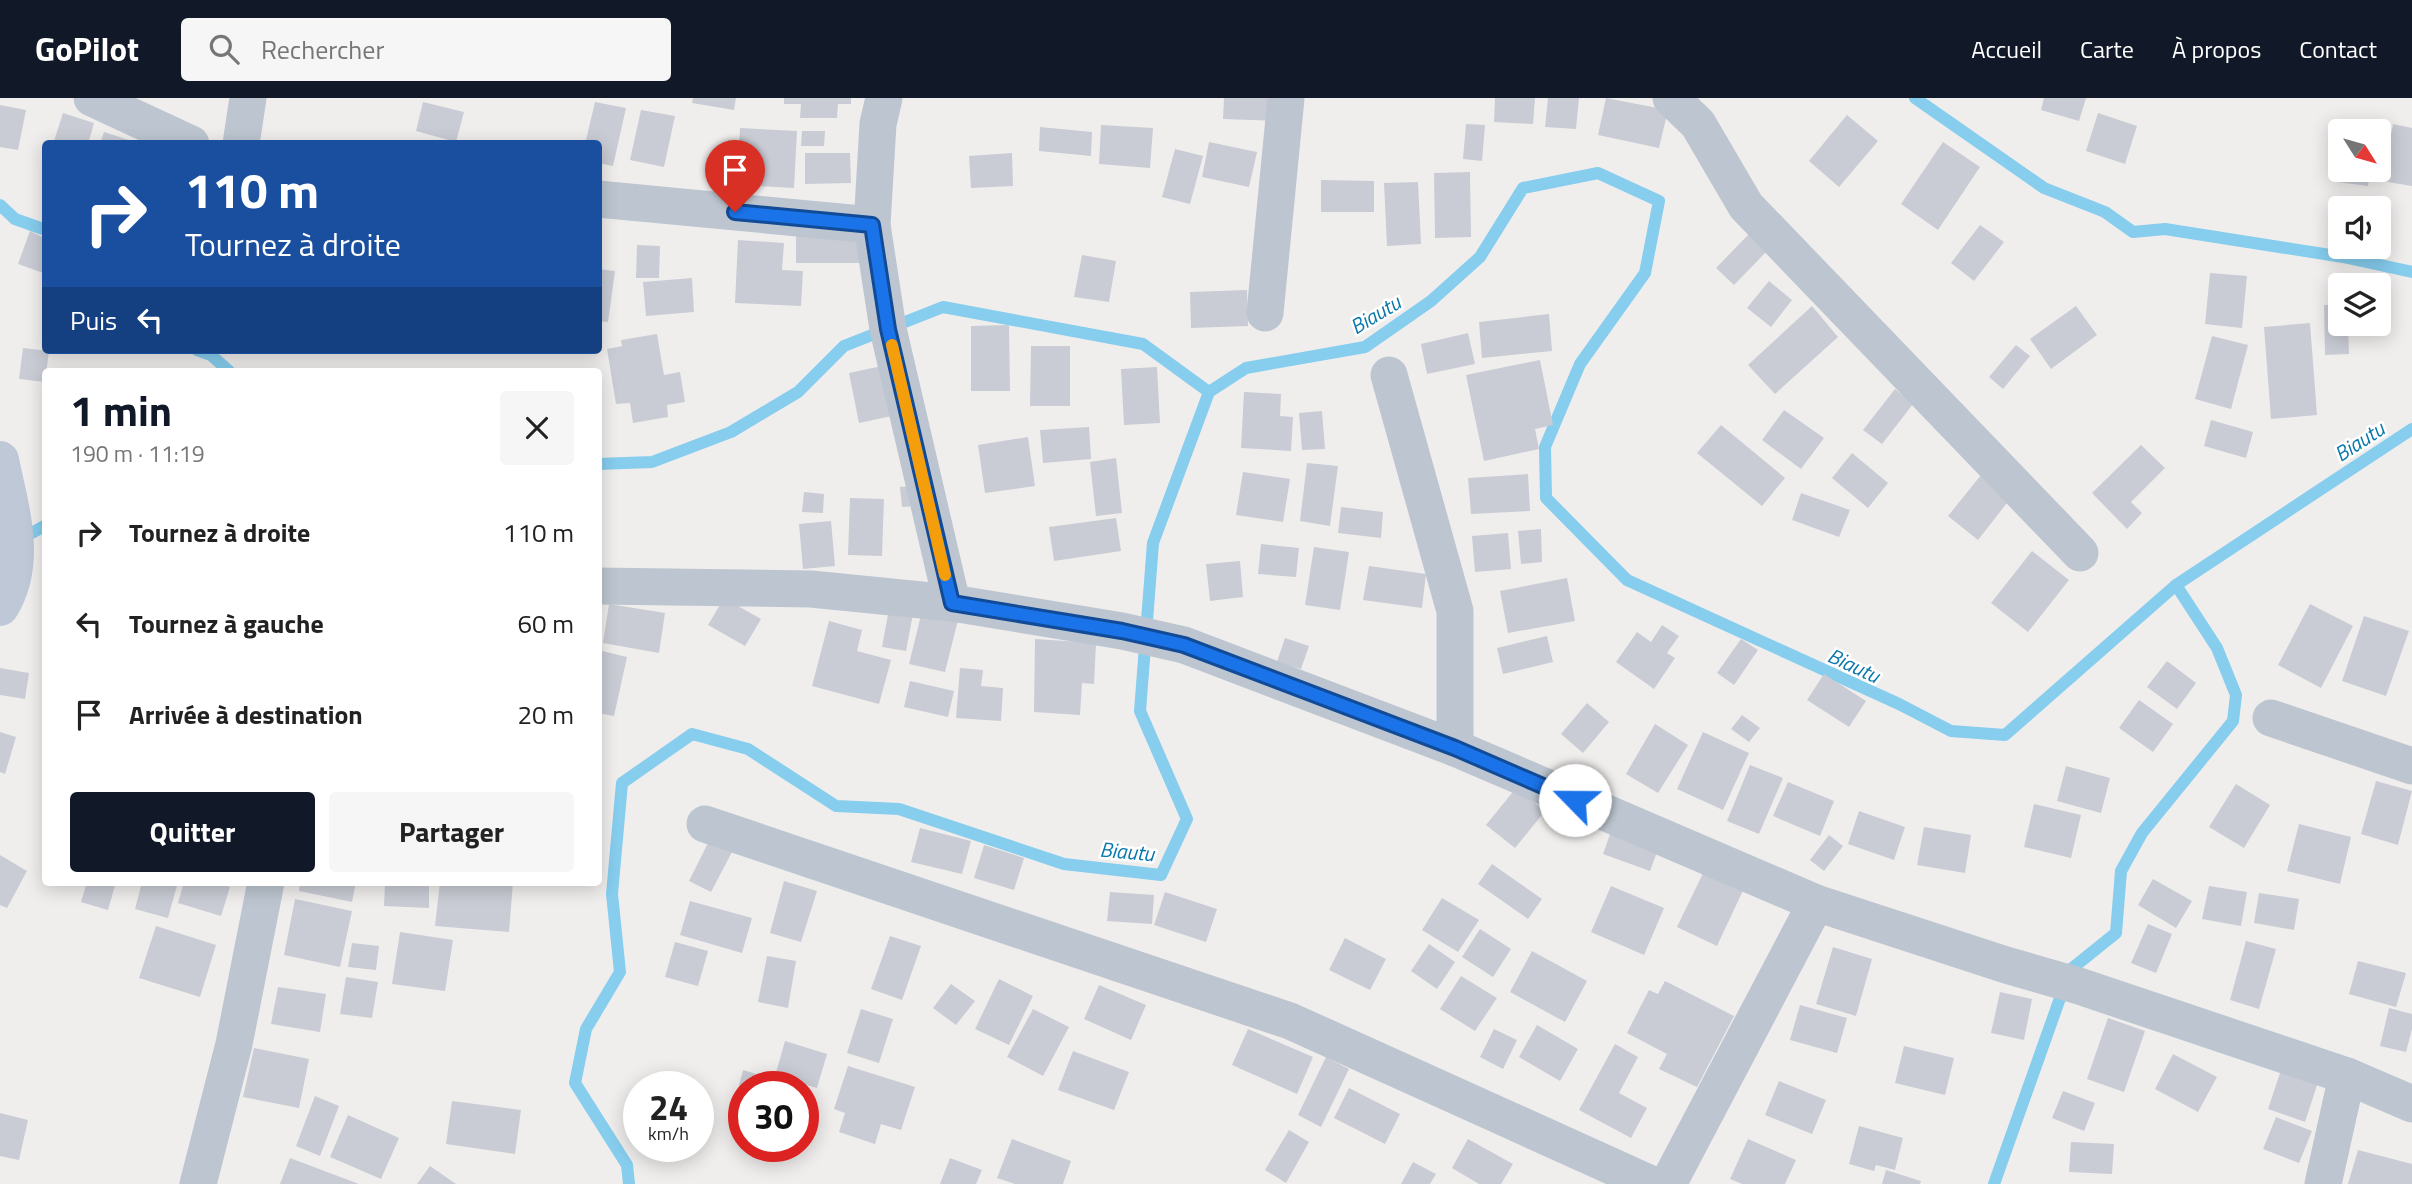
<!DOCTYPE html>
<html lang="fr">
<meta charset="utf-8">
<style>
body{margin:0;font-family:"Titillium Web",sans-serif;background:#f6f6f6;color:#222;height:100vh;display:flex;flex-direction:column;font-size:26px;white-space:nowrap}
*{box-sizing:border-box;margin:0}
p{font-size:23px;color:#767676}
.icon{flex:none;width:38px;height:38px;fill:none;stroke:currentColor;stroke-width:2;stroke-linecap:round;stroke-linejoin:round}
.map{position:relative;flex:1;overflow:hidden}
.panel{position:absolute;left:42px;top:270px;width:560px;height:518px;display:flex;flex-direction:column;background:#fff;border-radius:7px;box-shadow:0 4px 18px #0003}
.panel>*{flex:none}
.top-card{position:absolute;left:42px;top:42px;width:560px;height:214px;border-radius:7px;box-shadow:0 4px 18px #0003;background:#1a4fa0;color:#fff;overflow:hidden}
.needle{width:46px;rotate:127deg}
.buttons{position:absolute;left:2328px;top:21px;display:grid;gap:14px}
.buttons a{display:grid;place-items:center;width:63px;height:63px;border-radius:7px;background:#fff;box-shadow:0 4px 18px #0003;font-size:35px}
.speed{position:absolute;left:623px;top:973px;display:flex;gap:14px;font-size:35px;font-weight:700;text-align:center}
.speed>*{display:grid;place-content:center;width:91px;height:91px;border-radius:50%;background:#fff;box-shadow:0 4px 18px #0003;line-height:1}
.speed small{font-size:18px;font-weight:400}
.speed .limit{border:10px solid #d22;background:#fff;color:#111}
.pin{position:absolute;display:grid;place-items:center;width:60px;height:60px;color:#fff;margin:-72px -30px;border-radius:50% 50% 50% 0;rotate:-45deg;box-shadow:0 0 7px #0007}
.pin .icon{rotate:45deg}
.me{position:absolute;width:77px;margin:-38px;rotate:293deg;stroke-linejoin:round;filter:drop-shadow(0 0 5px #0008)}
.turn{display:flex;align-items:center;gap:24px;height:147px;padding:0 28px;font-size:32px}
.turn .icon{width:91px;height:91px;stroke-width:2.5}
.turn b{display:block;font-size:49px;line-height:60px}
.then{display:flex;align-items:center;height:66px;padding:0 28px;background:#0003;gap:14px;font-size:26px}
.round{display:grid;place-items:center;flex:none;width:74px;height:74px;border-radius:7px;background:#f6f6f6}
.head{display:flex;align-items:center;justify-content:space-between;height:119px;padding:0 28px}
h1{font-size:42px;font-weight:700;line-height:52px;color:#111827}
.action{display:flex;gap:14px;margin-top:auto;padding:14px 28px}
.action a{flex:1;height:80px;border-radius:7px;background:#111827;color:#fff;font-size:28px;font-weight:700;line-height:80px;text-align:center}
.action a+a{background:#f6f6f6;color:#222}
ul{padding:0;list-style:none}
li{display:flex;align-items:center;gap:21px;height:91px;padding:0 28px}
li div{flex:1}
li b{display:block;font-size:26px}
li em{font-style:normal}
header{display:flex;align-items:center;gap:42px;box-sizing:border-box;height:98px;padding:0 35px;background:#111827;color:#fff}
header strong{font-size:33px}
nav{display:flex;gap:38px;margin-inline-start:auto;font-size:24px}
.search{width:490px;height:63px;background:#f6f6f6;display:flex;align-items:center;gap:18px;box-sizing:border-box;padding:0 24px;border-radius:7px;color:#767676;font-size:26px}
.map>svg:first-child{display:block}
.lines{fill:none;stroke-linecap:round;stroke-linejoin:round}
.stream{stroke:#86cdee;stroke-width:12}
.building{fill:#c9ccd4}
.street{stroke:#bdc6d0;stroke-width:37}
.secondary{stroke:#bfc8d7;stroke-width:38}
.route-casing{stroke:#114b97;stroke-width:18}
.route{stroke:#1a73e8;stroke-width:12}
.slow{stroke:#f59e0b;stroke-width:12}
.labels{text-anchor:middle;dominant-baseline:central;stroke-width:5;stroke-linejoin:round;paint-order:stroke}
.water-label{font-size:21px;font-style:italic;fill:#0877ab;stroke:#fff}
</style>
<header>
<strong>GoPilot</strong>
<div class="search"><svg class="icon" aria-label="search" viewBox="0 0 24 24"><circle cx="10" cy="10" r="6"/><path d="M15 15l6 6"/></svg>Rechercher</div>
<nav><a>Accueil</a><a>Carte</a><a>À propos</a><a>Contact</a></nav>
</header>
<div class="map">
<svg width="2412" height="1086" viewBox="0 0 2412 1086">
<rect width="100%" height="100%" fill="#f0eeed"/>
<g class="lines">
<g class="stream">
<path d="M1915 0 2044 90 2105 114 2133 134 2165 131 2343 159 2412 174"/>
<path d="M0 107 15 121 46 132"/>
<path d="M197 252 211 257 229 273"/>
<path d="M598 366 652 364 731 334 798 294 844 248 943 209 1143 246 1209 294"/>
<path d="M21 441 46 427"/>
<path d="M629 1086 627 1067 575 985 586 931 620 874 612 796 622 685 692 636 748 651 836 708 899 711 1064 766 1161 777 1187 721 1140 613 1153 445 1209 294 1246 270 1365 249 1431 203 1480 159 1523 90 1598 75 1659 103 1645 175 1580 266 1545 349 1546 400 1627 482 1899 606 1951 633 2005 637 2176 487 2412 331"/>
<path d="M1994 1086 2070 872 2116 835 2121 773 2142 735 2233 623 2236 597 2217 550 2176 487"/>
</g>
</g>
<g class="building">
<path d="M693 0H736L734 12 692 5Z"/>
<path d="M784 0H851V6H838L837 20H800L801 6H784Z"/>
<path d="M1224 0H1283L1281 23 1223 21Z"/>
<path d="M1495 0H1535L1533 26 1494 24Z"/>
<path d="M1548 0H1579L1576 31 1545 29Z"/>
<path d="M1606 0 1668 12 1659 50 1598 37Z"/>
<path d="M2044 0H2086L2079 23 2041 12Z"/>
<path d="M423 4 464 14 456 44 416 33Z"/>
<path d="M595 4 626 10 613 68 598 65V46H585Z"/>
<path d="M0 7 26 12 18 52 0 49Z"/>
<path d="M641 12 675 18 664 69 630 62Z"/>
<path d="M63 15 94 25 88 46H53Z"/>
<path d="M2098 15 2137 28 2125 66 2086 53Z"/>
<path d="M1847 17 1878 43 1839 89 1809 63Z"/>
<path d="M1466 26 1485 27 1482 63 1463 61Z"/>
<path d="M2393 26 2412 30V88L2382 83Z"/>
<path d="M1101 27 1153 30 1150 70 1099 66Z"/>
<path d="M1040 29 1092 34 1091 58 1039 53Z"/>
<path d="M740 30 797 33 794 90 737 87Z"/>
<path d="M802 33H825L824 48H801Z"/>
<path d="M104 34 132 43 131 46H100Z"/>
<path d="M1209 44 1257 54 1249 89 1202 79Z"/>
<path d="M1943 44 1980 69 1938 132 1901 106Z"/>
<path d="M1175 51 1203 58 1190 106 1162 99Z"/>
<path d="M805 55H850L851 85 805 86Z"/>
<path d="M1012 55 1013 88 971 90 969 58Z"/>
<path d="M2338 72H2370L2368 88 2337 84Z"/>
<path d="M1470 74 1471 139 1435 140 1434 75Z"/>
<path d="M1321 82 1374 83V114H1321Z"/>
<path d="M1418 84 1421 146 1387 148 1384 85Z"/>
<path d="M1980 127 2004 144 1974 183 1951 165Z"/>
<rect x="796" y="128" width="64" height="37"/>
<path d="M30 133 46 141V176L18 166Z"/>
<path d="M1750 135 1768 152 1734 187 1716 170Z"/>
<path d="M738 142 784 145 782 172 803 173 801 208 735 205Z"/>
<path d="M637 147 660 148 659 180H636Z"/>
<path d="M1082 157 1116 163 1109 204 1074 199Z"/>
<path d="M598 171 615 173 608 224 598 223Z"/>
<path d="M2210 175 2247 178 2242 230 2205 226Z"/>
<path d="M692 180 694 214 646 218 643 184Z"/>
<path d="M1769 183 1792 202 1771 229 1747 210Z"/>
<path d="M1247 192 1248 228 1191 230 1190 194Z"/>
<path d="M2340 206V226H2348L2349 256 2325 257 2324 207Z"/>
<path d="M1812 208 1838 239 1775 296 1748 267Z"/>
<path d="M2076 208 2097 237 2051 271 2030 241Z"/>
<path d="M1549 216 1552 253 1482 260 1479 224Z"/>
<path d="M2310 225 2317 317 2271 321 2264 229Z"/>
<path d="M1009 227 1010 293H971V228Z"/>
<path d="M1468 235 1475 266 1427 276 1421 246Z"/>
<path d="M657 236 664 277 680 274 685 304 667 307 668 319 633 325 630 305 616 306 607 251 622 248 621 242Z"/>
<path d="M2212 238 2248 247 2231 311 2195 301Z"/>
<path d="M2016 247 2030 258 2003 291 1989 279Z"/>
<path d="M1031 248H1070V308H1030Z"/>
<path d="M23 250 49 253 45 284 19 281Z"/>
<path d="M1540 262 1553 327 1535 331 1539 351 1484 363 1466 277Z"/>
<path d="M882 268 892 318 859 325 849 275Z"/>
<path d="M1157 269 1160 325 1124 327 1121 271Z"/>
<path d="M1895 291 1913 306 1882 346 1863 332Z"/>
<path d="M1244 294 1281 296 1280 318 1293 319 1291 353 1241 350Z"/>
<path d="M1784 312 1824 340 1801 371 1762 342Z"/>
<path d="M1322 313 1325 351 1302 352 1299 315Z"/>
<path d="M2211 322 2253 334 2246 360 2204 348Z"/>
<path d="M1721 327 1785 380 1762 408 1697 355Z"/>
<path d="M1089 329 1091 361 1043 365 1040 332Z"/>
<path d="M1028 339 1035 388 985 395 978 347Z"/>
<path d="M2141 347 2165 370 2131 404 2142 415 2127 431 2092 395Z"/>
<path d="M1852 355 1888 385 1868 410 1832 380Z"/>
<path d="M1116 360 1122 415 1096 418 1090 364Z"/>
<path d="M1307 365 1338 368 1330 428 1300 423Z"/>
<path d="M1243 374 1290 381 1283 424 1236 417Z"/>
<path d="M1528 376 1530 413 1471 416 1468 380Z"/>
<path d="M1981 377 2010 401 1978 442 1948 418Z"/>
<path d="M920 387 921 408 902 409 900 389Z"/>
<path d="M804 394 824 396 823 415 802 414Z"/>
<path d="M1801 395 1850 412 1839 439 1792 422Z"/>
<path d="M850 400 884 401 882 458 848 457Z"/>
<path d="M1341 409 1383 414 1381 440 1338 435Z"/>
<path d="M1116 420 1121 453 1054 463 1049 429Z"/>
<path d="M831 423 835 468 803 471 799 426Z"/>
<path d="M1541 431 1542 464 1521 466 1518 433Z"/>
<path d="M1508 435 1511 471 1475 474 1472 438Z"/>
<path d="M1261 446 1299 450 1296 479 1258 476Z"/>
<path d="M1314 449 1349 454 1340 512 1305 507Z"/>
<path d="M2032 453 2069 482 2028 534 1991 505Z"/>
<path d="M1240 463 1243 499 1210 503 1206 466Z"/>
<path d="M1369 468 1426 476 1422 510 1363 502Z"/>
<path d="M1567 480 1575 523 1508 535 1500 493Z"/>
<path d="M724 500 761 521 745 548 708 527Z"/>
<path d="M891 500 915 505 906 553 882 549Z"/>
<path d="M924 505 960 514 945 574 909 566Z"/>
<path d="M609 506 665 515 659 555 603 545Z"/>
<path d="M2310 506 2353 528 2321 590 2278 567Z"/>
<path d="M2364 518 2409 533 2386 598 2342 583Z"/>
<path d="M829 523 862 532 857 553 891 562 879 606 812 588Z"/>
<path d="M1662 527 1679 538 1667 555 1675 560 1654 591 1616 564 1637 534 1651 544Z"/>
<path d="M1547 538 1553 564 1503 576 1497 550Z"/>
<path d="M1285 540 1309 548 1301 571 1277 564Z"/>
<path d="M1035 541 1096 545 1094 586 1082 585 1080 617 1034 614Z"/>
<path d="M1741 541 1758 552 1734 587 1717 575Z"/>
<path d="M598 552 627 559 614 618 598 615Z"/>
<path d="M2167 563 2196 585 2177 611 2147 589Z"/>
<path d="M0 570 29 575 25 601 0 597Z"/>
<path d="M960 570 983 572 981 588 1003 590 1001 623 956 620Z"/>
<path d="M1824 576 1866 603 1849 629 1807 602Z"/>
<path d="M910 583 954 593 948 619 904 609Z"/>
<path d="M2139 602 2173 626 2153 654 2119 630Z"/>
<path d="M1587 605 1609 624 1583 655 1561 636Z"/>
<path d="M1742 617 1760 630 1749 644 1731 631Z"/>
<path d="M1655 626 1688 647 1658 695 1626 676Z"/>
<path d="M0 634 16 639 5 676 0 674Z"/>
<path d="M1703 634 1749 655 1723 712 1677 691Z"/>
<path d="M1750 667 1783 680 1759 736 1727 723Z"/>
<path d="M2066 668 2110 680 2101 715 2057 703Z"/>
<path d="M2376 683 2412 693 2398 747 2361 736Z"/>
<path d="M1788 684 1834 703 1820 738 1773 718Z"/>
<path d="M2236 686 2270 707 2244 750 2209 729Z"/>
<path d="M1516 690 1545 713 1515 750 1486 727Z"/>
<path d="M2034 706 2081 717 2071 760 2024 749Z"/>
<path d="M1859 713 1905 729 1894 762 1848 746Z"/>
<path d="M1614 725 1661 743 1650 773 1603 756Z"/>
<path d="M2299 726 2351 739 2340 786 2287 773Z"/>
<path d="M1924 729 1971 737 1965 775 1917 767Z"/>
<path d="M920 730 971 743 962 776 911 764Z"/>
<path d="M1829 737 1843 748 1824 773 1810 762Z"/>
<path d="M709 743 732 754 711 794 689 783Z"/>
<path d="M984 747 1024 760 1014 792 974 780Z"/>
<path d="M0 757 27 773 7 810 0 807Z"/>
<path d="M1492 766 1542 801 1528 821 1478 786Z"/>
<path d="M1707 767 1746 786 1717 848 1677 829Z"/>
<path d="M2153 781 2192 803 2176 830 2138 807Z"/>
<path d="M784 783 817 793 801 844 770 835Z"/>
<path d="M87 784H116L108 812 81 804Z"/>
<path d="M142 784H178L168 820 135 811Z"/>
<path d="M184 784H216L230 789 221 818 178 805Z"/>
<path d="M300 784H356L352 804 299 793Z"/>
<path d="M385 784H429V810L384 808Z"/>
<path d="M440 784H513L509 834 435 828Z"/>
<path d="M1611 788 1664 810 1644 857 1591 834Z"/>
<path d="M2209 788 2247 794 2241 828 2202 821Z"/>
<path d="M1110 794 1154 797 1152 826 1107 823Z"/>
<path d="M1165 794 1217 811 1206 844 1154 827Z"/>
<path d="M2259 795 2299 801 2294 832 2254 825Z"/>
<path d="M1442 800 1479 822 1458 854 1422 832Z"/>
<path d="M295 801 352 813 340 869 284 857Z"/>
<path d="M690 803 752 820 742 855 680 837Z"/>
<path d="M2148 826 2172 836 2156 875 2131 865Z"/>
<path d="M156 828 216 847 200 899 139 880Z"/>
<path d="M1480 831 1511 851 1493 879 1462 859Z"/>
<path d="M400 834 453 842 445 893 392 886Z"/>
<path d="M890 838 921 848 902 902 871 891Z"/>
<path d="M1345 840 1386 861 1370 892 1329 872Z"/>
<path d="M2246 843 2276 851 2259 911 2230 902Z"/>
<path d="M675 844 708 853 698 888 665 879Z"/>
<path d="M352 845 379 848 376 872 348 869Z"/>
<path d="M1429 846 1455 864 1437 891 1411 873Z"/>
<path d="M1833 849 1872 861 1856 918 1816 906Z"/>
<path d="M1532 853 1587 883 1565 924 1510 894Z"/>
<path d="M767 858 796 863 788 910 758 904Z"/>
<path d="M2358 863 2406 875 2396 909 2349 896Z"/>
<path d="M1461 878 1497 900 1475 933 1440 911Z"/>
<path d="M346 879 378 884 372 920 340 916Z"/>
<path d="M999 881 1033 898 1009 947 975 931Z"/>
<path d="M1665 883 1734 918 1697 989 1659 971 1667 956 1627 935 1649 892 1658 896Z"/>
<path d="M951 886 975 903 956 927 933 910Z"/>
<path d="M1099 887 1146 907 1131 942 1084 921Z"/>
<path d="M278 889 326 896 320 934 271 926Z"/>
<path d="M2000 894 2032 901 2024 942 1991 935Z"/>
<path d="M1800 907 1847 920 1837 955 1790 942Z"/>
<path d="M2389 910 2412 916V931L2406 954 2380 948Z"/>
<path d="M861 911 893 921 879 965 847 955Z"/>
<path d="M1033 911 1069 929 1043 978 1007 959Z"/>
<path d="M2108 920 2145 933 2124 994 2087 981Z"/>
<path d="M1537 927 1578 951 1560 983 1519 959Z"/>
<path d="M1248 931 1313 959 1297 996 1232 967Z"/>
<path d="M1494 931 1517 942 1503 971 1480 959Z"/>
<path d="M785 943 827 956 817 990 775 978Z"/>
<path d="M1615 946 1638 959 1619 995 1647 1010 1631 1040 1579 1012Z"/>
<path d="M1904 948 1954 960 1945 997 1895 985Z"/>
<path d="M254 950 309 961 299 1010 243 999Z"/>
<path d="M1073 953 1129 974 1114 1012 1058 992Z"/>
<path d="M2173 956 2217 979 2198 1014 2155 991Z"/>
<path d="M1326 959 1349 971 1321 1029 1298 1017Z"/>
<path d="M2283 966 2320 978 2305 1024 2268 1011Z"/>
<path d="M848 968 915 989 901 1032 881 1026 875 1046 839 1034 845 1015 834 1011Z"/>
<path d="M743 972 777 982 775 989H744V1009L734 1007Z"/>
<path d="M1779 983 1826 1002 1812 1036 1765 1017Z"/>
<path d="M1349 990 1400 1016 1385 1046 1334 1020Z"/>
<path d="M2063 993 2095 1005 2084 1033 2052 1020Z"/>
<path d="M315 998 339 1008 320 1058 296 1048Z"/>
<path d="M452 1003 521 1012 515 1056 446 1046Z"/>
<path d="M0 1015 28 1022 19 1062 0 1058Z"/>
<path d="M348 1017 399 1040 381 1081 330 1059Z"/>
<path d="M2276 1019 2312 1033 2299 1065 2263 1051Z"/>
<path d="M1859 1028 1903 1040 1895 1072 1876 1067 1874 1073 1849 1066Z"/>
<path d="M1289 1032 1309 1044 1286 1085 1265 1072Z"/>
<path d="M1012 1041 1071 1063 1063 1086H1015L997 1080Z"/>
<path d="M1468 1041 1513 1066 1501 1086H1479L1452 1070Z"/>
<path d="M1748 1041 1796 1062 1785 1086H1742L1730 1081Z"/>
<path d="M2071 1044 2114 1046 2112 1076 2069 1074Z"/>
<path d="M2358 1052 2412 1066V1086H2348Z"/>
<path d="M290 1060 359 1086H280Z"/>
<path d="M950 1060 982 1072 976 1086H940Z"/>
<path d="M1413 1064 1436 1076 1430 1086H1401Z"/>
<path d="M430 1068 456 1086H417Z"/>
<path d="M1886 1072 1921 1083 1920 1086H1882Z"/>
</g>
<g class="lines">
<g class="street">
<path d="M92 0 191 46"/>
<path d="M884 0 878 26 872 127 888 231 952 505"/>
<path d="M1671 0 1698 26 1746 108 2080 455"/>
<path d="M241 46 248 0"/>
<path d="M598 101 872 127"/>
<path d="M1265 215 1286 0"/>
<path d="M1389 277 1455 513V650"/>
<path d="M598 488 811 491 952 505 1122 533 1184 547 1455 650 1816 805 2006 867 2079 888 2347 978 2412 1006"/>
<path d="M2271 620 2412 668"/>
<path d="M705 726 1290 923 1651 1086"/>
<path d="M198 1086 234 946 266 784"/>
<path d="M1668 1086 1816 805"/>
<path d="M2323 1086 2347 978"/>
</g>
<path class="secondary" d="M0 362C10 411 28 464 0 509"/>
</g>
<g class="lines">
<g class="route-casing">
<path id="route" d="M735 114 872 127 888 231 952 505 1122 533 1184 547 1455 650 1575 702"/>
</g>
<use href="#route" class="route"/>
<path class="slow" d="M892 247 945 477"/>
</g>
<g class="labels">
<g class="water-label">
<text transform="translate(1375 216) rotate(-31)">Biautu</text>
<text transform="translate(2359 343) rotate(-33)">Biautu</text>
<text transform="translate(1854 567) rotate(25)">Biautu</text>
<text transform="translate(1127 753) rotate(5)">Biautu</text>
</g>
</g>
</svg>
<div class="buttons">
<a><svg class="needle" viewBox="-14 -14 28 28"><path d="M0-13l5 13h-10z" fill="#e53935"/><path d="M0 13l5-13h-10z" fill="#767676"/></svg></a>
<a><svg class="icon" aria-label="sound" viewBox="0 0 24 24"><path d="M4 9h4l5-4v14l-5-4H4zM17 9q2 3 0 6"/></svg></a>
<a><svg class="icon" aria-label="layers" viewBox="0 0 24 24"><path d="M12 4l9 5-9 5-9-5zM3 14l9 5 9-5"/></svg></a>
</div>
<div class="speed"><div>24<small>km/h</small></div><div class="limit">30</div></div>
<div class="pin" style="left:735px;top:114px;background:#d93025"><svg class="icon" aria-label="arrive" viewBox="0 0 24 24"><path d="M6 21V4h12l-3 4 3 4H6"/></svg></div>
<svg class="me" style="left:1575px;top:702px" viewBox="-20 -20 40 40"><circle r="19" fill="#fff"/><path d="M0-13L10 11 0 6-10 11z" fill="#1a73e8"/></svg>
<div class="top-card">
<div class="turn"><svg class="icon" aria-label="right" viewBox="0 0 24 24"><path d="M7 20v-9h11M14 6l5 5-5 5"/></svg><div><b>110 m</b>Tournez à droite</div></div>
<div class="then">Puis<svg class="icon" aria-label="left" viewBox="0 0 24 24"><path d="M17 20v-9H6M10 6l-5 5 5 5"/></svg></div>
</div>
<section class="panel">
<div class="head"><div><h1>1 min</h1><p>190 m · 11:19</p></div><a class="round"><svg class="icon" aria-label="close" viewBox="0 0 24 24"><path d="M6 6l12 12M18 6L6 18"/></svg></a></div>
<ul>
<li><svg class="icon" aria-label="right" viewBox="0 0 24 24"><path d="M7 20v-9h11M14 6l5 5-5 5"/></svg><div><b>Tournez à droite</b></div><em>110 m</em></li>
<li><svg class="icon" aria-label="left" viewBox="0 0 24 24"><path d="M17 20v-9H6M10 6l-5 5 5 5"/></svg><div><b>Tournez à gauche</b></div><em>60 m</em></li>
<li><svg class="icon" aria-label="arrive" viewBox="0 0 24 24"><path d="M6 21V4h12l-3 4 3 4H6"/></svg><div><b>Arrivée à destination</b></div><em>20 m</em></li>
</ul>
<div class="action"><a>Quitter</a><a>Partager</a></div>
</section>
</div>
